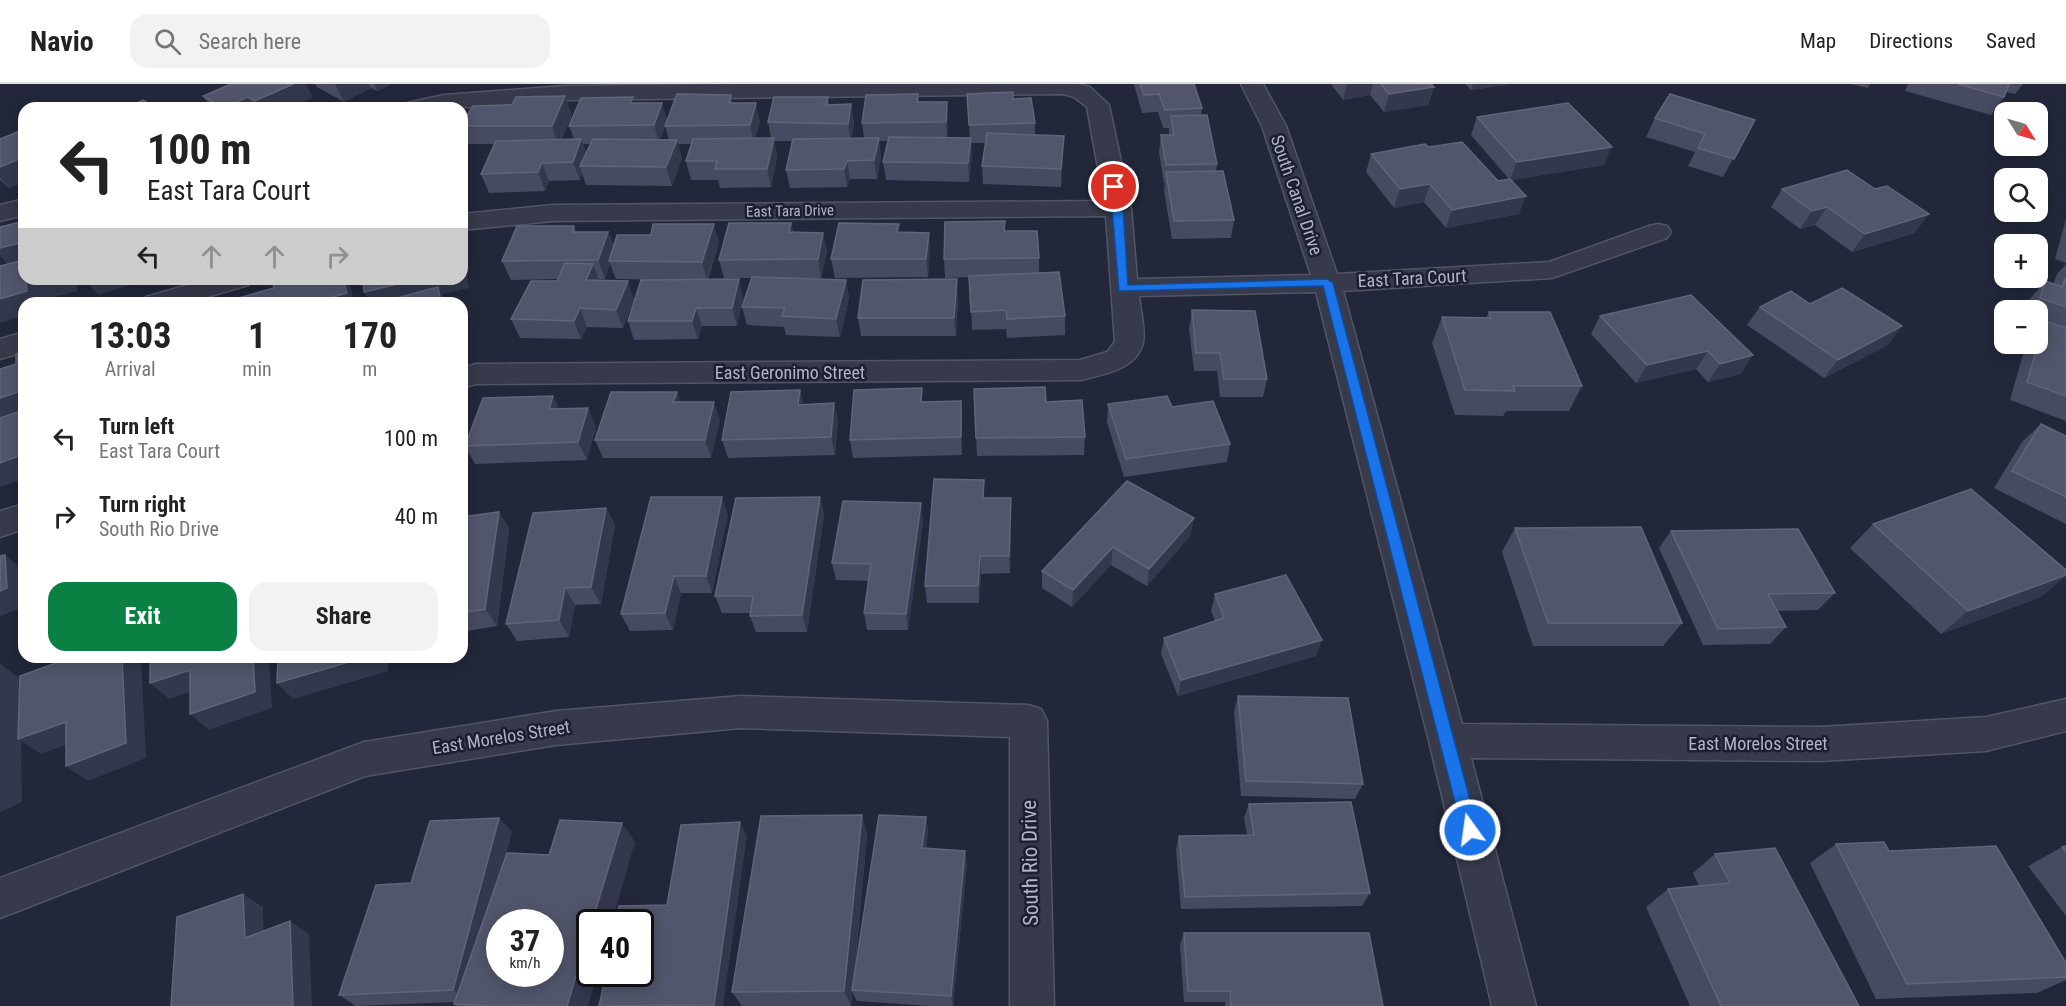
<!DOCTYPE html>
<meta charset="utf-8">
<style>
body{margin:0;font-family:"Roboto Condensed",sans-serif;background:#f2f2f2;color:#222;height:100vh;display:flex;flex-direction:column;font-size:22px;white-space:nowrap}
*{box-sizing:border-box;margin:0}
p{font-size:20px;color:#767676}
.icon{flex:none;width:33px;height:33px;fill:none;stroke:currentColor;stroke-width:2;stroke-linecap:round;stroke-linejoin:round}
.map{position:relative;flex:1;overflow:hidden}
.side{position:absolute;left:18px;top:213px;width:450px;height:366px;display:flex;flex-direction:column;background:#fff;border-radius:18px;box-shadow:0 3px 15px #0003}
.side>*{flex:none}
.top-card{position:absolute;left:18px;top:18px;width:450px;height:183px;border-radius:18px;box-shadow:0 3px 15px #0003;background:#fff;color:#222;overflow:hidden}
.needle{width:39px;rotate:127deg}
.controls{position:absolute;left:1994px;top:18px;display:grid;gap:12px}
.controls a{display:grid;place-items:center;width:54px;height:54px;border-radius:12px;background:#fff;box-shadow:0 3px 15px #0003;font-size:30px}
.speed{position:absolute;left:486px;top:825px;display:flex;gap:12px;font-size:30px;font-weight:700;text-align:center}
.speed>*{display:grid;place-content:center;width:78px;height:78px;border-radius:50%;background:#fff;box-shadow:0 3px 15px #0003;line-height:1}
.speed small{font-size:15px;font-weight:400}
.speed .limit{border:3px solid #111;border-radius:9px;background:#fff;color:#111}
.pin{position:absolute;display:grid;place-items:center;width:51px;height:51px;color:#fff;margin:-26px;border:3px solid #fff;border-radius:50%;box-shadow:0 2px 6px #0007}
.me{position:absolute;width:66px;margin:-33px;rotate:346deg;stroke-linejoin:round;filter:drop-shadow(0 0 4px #0008)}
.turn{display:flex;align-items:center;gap:21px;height:126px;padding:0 30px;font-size:27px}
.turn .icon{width:78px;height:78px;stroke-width:2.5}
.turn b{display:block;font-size:42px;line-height:51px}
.lanes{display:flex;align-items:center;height:57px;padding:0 30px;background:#0003;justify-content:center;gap:30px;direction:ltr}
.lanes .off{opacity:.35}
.eta{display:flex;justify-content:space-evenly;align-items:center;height:102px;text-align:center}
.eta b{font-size:36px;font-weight:700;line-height:42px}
.cta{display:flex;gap:12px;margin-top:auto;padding:12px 30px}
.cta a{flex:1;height:69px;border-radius:18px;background:#0b8043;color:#fff;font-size:24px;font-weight:700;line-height:69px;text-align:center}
.cta a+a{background:#f2f2f2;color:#222}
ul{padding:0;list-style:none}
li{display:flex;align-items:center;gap:18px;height:78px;padding:0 30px}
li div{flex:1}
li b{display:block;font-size:22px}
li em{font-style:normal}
header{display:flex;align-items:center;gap:36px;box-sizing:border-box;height:84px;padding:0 30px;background:#fff;border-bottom:2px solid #e0e0e0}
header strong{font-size:28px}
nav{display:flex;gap:33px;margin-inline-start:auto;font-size:21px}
.search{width:420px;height:54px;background:#f2f2f2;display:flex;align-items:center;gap:15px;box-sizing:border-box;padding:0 21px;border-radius:18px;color:#767676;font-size:22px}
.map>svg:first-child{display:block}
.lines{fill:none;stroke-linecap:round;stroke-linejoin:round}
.minor-casing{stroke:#515565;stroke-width:3}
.minor{fill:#363a4a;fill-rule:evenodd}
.wall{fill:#474b62;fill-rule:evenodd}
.shaded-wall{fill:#33384d}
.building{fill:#52566c;stroke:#61657a;stroke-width:1.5;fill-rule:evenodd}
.route{fill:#1a73e8;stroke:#114b97;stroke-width:1.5}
.labels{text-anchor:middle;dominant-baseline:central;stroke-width:5;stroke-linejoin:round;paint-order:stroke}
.far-street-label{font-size:15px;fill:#b1b5c6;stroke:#1b1f2f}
.street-label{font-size:18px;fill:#b1b5c6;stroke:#1b1f2f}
.near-street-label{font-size:21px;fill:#b1b5c6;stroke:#1b1f2f}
</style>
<header>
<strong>Navio</strong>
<div class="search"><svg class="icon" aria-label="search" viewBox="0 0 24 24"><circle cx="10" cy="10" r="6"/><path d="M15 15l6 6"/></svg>Search here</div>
<nav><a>Map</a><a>Directions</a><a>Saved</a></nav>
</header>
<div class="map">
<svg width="2066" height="922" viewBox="0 0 2066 922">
<rect width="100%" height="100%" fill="#22273a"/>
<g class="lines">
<g class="minor-casing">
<g id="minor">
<path d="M751 0H1078L1090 3 1109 21 1131 124 1137 195 1311 191 1262 42 1241 0H1263L1286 42 1337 190 1549 178 1649 142 1658 140 1667 142 1671 148 1667 154 1552 194 1343 207 1462 640 1821 643 1986 633 2066 615V647L1986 667 1821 677 1471 674 1536 922H1492L1429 657 1316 208 1139 212C1140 225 1146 247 1143 259 1136 286 1103 290 1081 296L476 300 462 304V284L476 280 1080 276 1107 268 1115 258 1106 132 553 137 462 146V130L553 121 1104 117 1087 23 1074 13 1063 10 564 16 455 24H404L407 19 444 11 564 2Z"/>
<path d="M24 115V131L0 137V121Z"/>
<path d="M208 195H252L248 201 187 219H142L146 213Z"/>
<path d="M24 248V268L0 275V255Z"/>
<path d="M24 420V445L0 453V427Z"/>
<path d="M741 612 1028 621 1041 625 1047 637 1054 922H1010V653L741 644 556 661 365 692 0 834V794L364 658 556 627Z"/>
</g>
</g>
<use href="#minor" class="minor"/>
</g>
<g class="wall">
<path d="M315 0H392L377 7 371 4 344 18 317 3Z"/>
<path d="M1134 0H1194L1202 24 1201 32 1217 80 1216 88 1234 136 1231 154 1172 155 1164 107 1165 99H1164L1159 69 1161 51H1169V44H1163L1158 28 1142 29Z"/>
<path d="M1331 0H1431L1434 3 1428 21 1384 28 1370 11 1343 16Z"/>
<path d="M1465 0H1511L1471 6Z"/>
<path d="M1851 0H1870L1868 4Z"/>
<path d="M1908 0H2023L2015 10 2006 8 2004 13 1991 31 1905 7Z"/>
<path d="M918 10 919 18 948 36 947 54H970L967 10 1013 15 1035 39V51L1063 70 1061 103 983 100 982 82 986 59H971L972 73 969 98 886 96 883 78 888 57H879L881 73 877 95H850L847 103 790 104 786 86 792 57H774L777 73 771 103 720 104 718 96H691L686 77 692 60H678L682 74 672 102 586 101 582 89 580 96 549 97 545 107 489 109 481 90 494 60H468L462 47V39L572 31 561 56 574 55 569 42 634 19H662L667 37 731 11 732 19 760 37 755 55 771 54 768 38 828 13 829 21 851 20 854 39 851 55 864 54 862 39ZM665 42 669 56H660ZM583 60H591L586 69Z"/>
<path d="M203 12 313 13 290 24H211Z"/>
<path d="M1477 33 1604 81 1512 96 1519 130 1446 144 1424 118 1394 124 1366 88 1371 70 1498 97 1509 95 1471 51Z"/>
<path d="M1655 34 1755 36 1723 93 1688 82 1695 68 1646 53Z"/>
<path d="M24 45V98L9 104 0 96V55Z"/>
<path d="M1782 105 1915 149 1852 168 1815 141 1800 145 1771 123Z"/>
<path d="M2066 135V179L2055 175Z"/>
<path d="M1005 137V147L1039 174V189L1065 232V251L1007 254 1006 245 972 246 970 193 945 194 944 175Z"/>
<path d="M791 139 793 148 823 149 827 167 821 194H791L846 196 849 214 840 253 786 251 784 243 747 241 742 223 752 194H724L719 176Z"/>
<path d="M574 142 576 148H608L614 162 719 158 708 196 743 214 737 242H702L698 255 634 256 628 237 678 196 616 195 610 180 605 195H599V196L634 215 623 244 587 243 581 255 520 254 511 235 557 197 558 195 511 196 502 177Z"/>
<path d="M900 148 930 167 928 193 835 194 831 175Z"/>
<path d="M2066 180V337L2010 316 2026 260H2037V245L2043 239 2037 237V226H2025L2029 216 2045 197 2053 200 2057 190Z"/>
<path d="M1691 211 1741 290 1708 298 1696 285 1636 299 1591 250 1600 232Z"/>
<path d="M958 214 956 252H861L858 234Z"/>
<path d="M1810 220 1888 261 1824 294 1747 241 1760 223Z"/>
<path d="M1192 226 1267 295 1263 313H1220L1217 287H1194L1189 245Z"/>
<path d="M1489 228 1582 302 1569 327H1506L1503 332 1455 331 1432 259 1442 233 1486 234Z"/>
<path d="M800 306 803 320 834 319 838 337 835 371 728 374 722 356Z"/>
<path d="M1046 318 1085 353 1084 371 977 372 976 354Z"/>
<path d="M1108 320 1172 323 1230 360 1227 378 1124 393 1107 338Z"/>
<path d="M560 325 596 343 587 376 475 380 465 362Z"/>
<path d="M962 335V371L853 374 850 356Z"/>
<path d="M720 336 711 374H603L595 356Z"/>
<path d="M2041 340 2066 352V440L1994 404 2022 358Z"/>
<path d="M820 413 824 431 807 548H756L750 532V529H722L715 512Z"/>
<path d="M984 414H1011V432L1010 489 981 490 979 519H927L925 502Z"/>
<path d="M606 424 615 441 601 520 575 521 569 553 517 557 506 540Z"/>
<path d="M499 428 509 445 497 542 467 547 463 566H462V433Z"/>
<path d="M728 430 712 509H681L673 546 630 547 621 530Z"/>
<path d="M1194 434 1190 452 1147 502 1111 481 1072 523 1042 504V487Z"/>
<path d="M923 437 908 546H867L864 529 869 497 836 496 832 479Z"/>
<path d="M1873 440 2041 513 1941 550 1850 464Z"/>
<path d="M1515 444 1682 539 1663 562H1533L1502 468Z"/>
<path d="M1671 447 1835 509 1818 526 1777 527 1786 543 1770 560 1703 561 1659 464Z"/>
<path d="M1215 510 1322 556 1316 572 1178 612 1161 570 1164 554 1215 537 1211 527Z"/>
<path d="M1238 612 1363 700 1355 715 1241 712 1234 628Z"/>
<path d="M1249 720 1370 809 1362 822 1181 825 1176 766 1179 752 1247 751 1244 734Z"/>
<path d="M862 731 867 751 854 895 926 733 928 747 926 765 967 780 953 922H931L857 917 852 908 851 922H742L732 908Z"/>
<path d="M499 734 512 748 503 779 549 771 635 758 590 890H597L588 922H457L454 920 455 918 356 922 339 911 411 799Z"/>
<path d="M1836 760 1889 767 2066 879V896L2037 909 1876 915 1810 779Z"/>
<path d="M2066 762V832L2028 782 2062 763Z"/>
<path d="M1715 770 1859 922H1690L1646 823 1668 805 1699 802 1693 789Z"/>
<path d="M1184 849 1383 922H1225V918H1184L1180 861Z"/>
</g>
<g class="shaded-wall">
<path d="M293 0H306L313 13 290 24H259L255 17Z"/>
<path d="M335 0H369L371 4 344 18Z"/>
<path d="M374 0H392L377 7Z"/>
<path d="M1347 0H1373L1370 11 1343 16Z"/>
<path d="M1473 0H1511L1471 6Z"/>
<path d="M1434 3 1428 21 1384 28 1389 10Z"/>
<path d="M565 12 572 31 558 61 552 42Z"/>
<path d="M248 13 255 24H223Z"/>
<path d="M947 18 948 36 947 57 946 38Z"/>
<path d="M662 19 667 37 659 59 654 41Z"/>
<path d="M756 19 760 37 754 59 750 41Z"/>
<path d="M851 20 854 39 851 59 848 40Z"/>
<path d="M1064 52 1063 70 1061 103V85Z"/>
<path d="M774 54 777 73 771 103 767 85Z"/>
<path d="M879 54 881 73 877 95 874 76Z"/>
<path d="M971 54 972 73 969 98 968 79Z"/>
<path d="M581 55 588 73 580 82 582 89 580 96 573 78Z"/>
<path d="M677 56 682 74 672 102 666 83Z"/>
<path d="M1612 63 1604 81 1510 96 1517 78Z"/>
<path d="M24 73V98L9 104 0 93V83Z"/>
<path d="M847 77 850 95 847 103 844 85Z"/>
<path d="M542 79 549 97 545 107 538 88Z"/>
<path d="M1430 100 1424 118 1394 124 1400 105Z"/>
<path d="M1526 112 1519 130 1446 144 1452 126Z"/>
<path d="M1827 123 1815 141 1800 145 1812 127Z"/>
<path d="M1929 130 1915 149 1852 168 1865 150Z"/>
<path d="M791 139 795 157 789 148Z"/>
<path d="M714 140 719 158 707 196 702 178Z"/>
<path d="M608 148 615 166 609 177 610 180 605 195 598 176Z"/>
<path d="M823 149 827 167 821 194 818 175Z"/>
<path d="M929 149 930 167 928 193 926 175Z"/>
<path d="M24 158V181L11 184 0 172V164Z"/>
<path d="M462 168 469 204 442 210 446 219H370L364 208 419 195H462Z"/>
<path d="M593 180 600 198 586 196Z"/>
<path d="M37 195H77V207L42 217V219H24V231L0 239V215L26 198Z"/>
<path d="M84 195H148L98 211Z"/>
<path d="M342 195H348L355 219H312Z"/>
<path d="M739 195 743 214 737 242 732 224Z"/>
<path d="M957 195 958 214 956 252 954 234Z"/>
<path d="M846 196 849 214 840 253 836 235Z"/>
<path d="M628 197 634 215 623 244 616 226Z"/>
<path d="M580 224 587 243 581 255 574 237Z"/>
<path d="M696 224 702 242 698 255 692 237Z"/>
<path d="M1902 242 1888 261 1824 294 1838 276Z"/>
<path d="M1708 267 1696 285 1636 299 1647 281Z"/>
<path d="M1753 271 1741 290 1708 298 1720 280Z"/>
<path d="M24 306V330L0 338V314Z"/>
<path d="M800 306 804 324 798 321Z"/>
<path d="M677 308 683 326 673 318Z"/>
<path d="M553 312 562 330 549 325Z"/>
<path d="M961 317 962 335V371L961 353Z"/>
<path d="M714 318 720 336 711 374 705 356Z"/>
<path d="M834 319 838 337 835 371 831 353Z"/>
<path d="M588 324 596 343 587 376 578 358Z"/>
<path d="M24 370V395L0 403V379Z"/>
<path d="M722 413 728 430 712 509 706 492Z"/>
<path d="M820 413 824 431 807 548 802 531Z"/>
<path d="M1011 414V432L1010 489 1009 472Z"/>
<path d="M921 419 923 437 908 546 906 530Z"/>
<path d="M606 424 615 441 601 520 591 503Z"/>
<path d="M499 428 509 445 497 542 485 525Z"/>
<path d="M1194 434 1190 452 1147 502 1149 485Z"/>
<path d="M1113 463 1111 481 1072 523 1073 506Z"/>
<path d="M5 471 24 487V523L0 532V507Z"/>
<path d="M980 472 981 490 979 519 978 502Z"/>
<path d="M2066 491V492L2041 513 1941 550 1968 527Z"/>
<path d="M674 492 681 509 673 546 665 529Z"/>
<path d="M565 504 575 521 569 553 559 536Z"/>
<path d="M462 540 467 547 463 566 462 564Z"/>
<path d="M1322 556 1316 572 1178 612 1181 596Z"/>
<path d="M122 573H141L146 674 88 697 66 682Z"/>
<path d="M253 573H269L272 624 209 646 190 630Z"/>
<path d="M366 573H388V587L293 615 277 599Z"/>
<path d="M0 580 19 594 20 654 66 638 88 653 41 670 21 657 22 718 0 728Z"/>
<path d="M190 586 208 602 169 615 150 599Z"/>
<path d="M862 731 867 751 851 922 844 907Z"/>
<path d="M926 733 928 747 925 778 922 764Z"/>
<path d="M499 734 512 748 468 917 453 906Z"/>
<path d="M740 738 747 752 723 922H714V921Z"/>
<path d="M622 739 635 758 612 838H592Z"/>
<path d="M965 767 967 780 953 922 951 912Z"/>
<path d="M243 810 263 823 264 866 245 854Z"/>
<path d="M290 837 309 850 312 922H293Z"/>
<path d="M590 846V890H597L588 922H567Z"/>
</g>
<g class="building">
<path d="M231 0H293L255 17 248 13 223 24 203 12Z"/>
<path d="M1140 0H1194L1202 24 1165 26 1159 10 1144 11Z"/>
<path d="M1381 0H1431L1434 3 1389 10Z"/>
<path d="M1958 0H2009L2004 13Z"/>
<path d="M1013 8V15L1031 14 1035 39 969 41 967 10Z"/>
<path d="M677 10 731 11 729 19H756L750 41 665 42Z"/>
<path d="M918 10 917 18H947L946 38 862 39 866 11Z"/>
<path d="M1670 10 1755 36 1734 75 1698 64 1705 50 1655 34Z"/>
<path d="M565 12 552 42H462V39L473 22 512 21 516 13Z"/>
<path d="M633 13 630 19H662L654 41 569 42 581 14Z"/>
<path d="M774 13H828L826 21 851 20 848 40 768 38Z"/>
<path d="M143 16 156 24H125Z"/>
<path d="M1568 19 1612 63 1517 78 1477 33Z"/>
<path d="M1207 31 1217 80 1166 81 1161 51H1174L1171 32Z"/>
<path d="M24 45V73L0 83V55Z"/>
<path d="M987 49 1064 52 1061 85 982 82Z"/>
<path d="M889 53 971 54 968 79 883 78Z"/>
<path d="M774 54 767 85H715L717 77H686L693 55Z"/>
<path d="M879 54 874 76 847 77 844 85 786 86 793 55Z"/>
<path d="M581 55 573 78 542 79 538 88 481 90 496 57Z"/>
<path d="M593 55 677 56 666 83 580 82Z"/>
<path d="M1462 58 1498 97 1510 95 1526 112 1452 126 1430 100 1400 105 1371 70 1425 60 1429 63Z"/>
<path d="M1847 86 1875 105 1887 102 1929 130 1865 150 1827 123 1812 127 1782 105Z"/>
<path d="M1223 87 1234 136 1174 137 1166 88Z"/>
<path d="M24 137V158L0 164V143Z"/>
<path d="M1005 137 1004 147H1037L1039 174 944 175 945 138Z"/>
<path d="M729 139H791L789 148 823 149 818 175 719 176Z"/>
<path d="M839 139 899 140 897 148 929 149 926 175H831Z"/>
<path d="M653 140H714L702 178 609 177 617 151H651Z"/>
<path d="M517 142H574L572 148H608L598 176 502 177Z"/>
<path d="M24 176V195H37L26 198 27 207 0 215V182Z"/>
<path d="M565 179 593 180 586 196 628 197 616 226 580 224 574 237 511 235 531 197H557Z"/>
<path d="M1059 188 1065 232 1007 235 1006 226 971 228 969 192Z"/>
<path d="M752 193 846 196 836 235 782 232 785 224 742 223Z"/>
<path d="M2066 193V223L2040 214 2045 197 2062 203Z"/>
<path d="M272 195H342L347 209 312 219H236L235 215 274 204Z"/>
<path d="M363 195H419L364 208Z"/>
<path d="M739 195 732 224H696L692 237H628L641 196Z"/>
<path d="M957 195 954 234H858L863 196Z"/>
<path d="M438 203 441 219H378Z"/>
<path d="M1842 204 1902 242 1838 276 1760 223 1791 207 1810 220Z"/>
<path d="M1691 211 1753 271 1720 280 1708 267 1647 281 1600 232Z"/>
<path d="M214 215 215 219H202Z"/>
<path d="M1192 226 1255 227 1267 295H1224L1220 269H1196Z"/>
<path d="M1489 228H1550L1582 302H1513L1515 307 1465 306 1442 233 1491 234Z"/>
<path d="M2045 237 2066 244V312L2027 298Z"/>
<path d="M24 267V306L0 314V285L16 280V270Z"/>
<path d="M1045 303 1046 318 1082 316 1085 353 976 354 974 305Z"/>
<path d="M922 304 921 318 961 317V353L850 356 854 306Z"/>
<path d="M800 306 798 321 834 319 831 353 722 356 731 308Z"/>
<path d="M611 308H677L673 318H714L705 356H595Z"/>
<path d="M553 312 549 325 588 324 578 358 465 362 483 314Z"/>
<path d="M1167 312 1172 323 1213 317 1230 360 1126 375 1108 320Z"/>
<path d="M24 326V370L0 379V334Z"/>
<path d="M2041 340 2066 352V413L2012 387Z"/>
<path d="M934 395 984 396 983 414H1011L1009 472H980L978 502H925Z"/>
<path d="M1127 397 1194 434 1149 485 1113 463 1073 506 1042 487Z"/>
<path d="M1971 405 2066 486V491L1968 527 1873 440Z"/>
<path d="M651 413H722L706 492H674L665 529 621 530Z"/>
<path d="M820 413 802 531 750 532 753 512H715L736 414Z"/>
<path d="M843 417 921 419 906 530 864 529 871 480 832 479Z"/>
<path d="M606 424 591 503 565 504 559 536 506 540 533 429Z"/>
<path d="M499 428 485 525 462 529V433Z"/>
<path d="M1641 443 1682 539H1548L1515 444Z"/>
<path d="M1798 445 1835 509 1768 510 1786 543 1718 545 1671 447Z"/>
<path d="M5 471 7 504 0 507V472Z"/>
<path d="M1286 491 1322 556 1181 596 1164 554 1224 534 1215 510Z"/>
<path d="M72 573H122L126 659 66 682V638L18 655 20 592Z"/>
<path d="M150 573H253L255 608 190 630V586L150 599Z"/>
<path d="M278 573H366L277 599Z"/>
<path d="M1238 612 1348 614 1363 700 1246 697Z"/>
<path d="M1351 718 1370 809 1185 813 1179 752 1254 751 1249 720Z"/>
<path d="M862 731 844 907 732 908 761 732Z"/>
<path d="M879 731 926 733 922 764 965 767 951 912 852 906Z"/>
<path d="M499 734 453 906 339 911 376 801 411 799 430 737Z"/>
<path d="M560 736 622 739 592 838H590V846L567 922H491L454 920 507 769 549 771ZM500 838H550V890H500Z"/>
<path d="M740 738 714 921 599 922 606 890H640V838H616L619 822 667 821 681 741Z"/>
<path d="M1884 758 1889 767 1996 762 2066 879V893L1907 900 1836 760Z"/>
<path d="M2066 762V768L2062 763Z"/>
<path d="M1775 764 1859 922H1721L1668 805 1730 799 1715 770Z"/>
<path d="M243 810 245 854 290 837 293 922H171L177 833Z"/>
<path d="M1184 849H1369L1383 922H1231L1230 907H1188Z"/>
</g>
<path class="route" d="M1110 101 1119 103 1123 124 1128 201 1327 195 1333 199 1478 746 1476 751 1470 753 1464 751 1462 746 1323 202 1119 207Z"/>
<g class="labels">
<g class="far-street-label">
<text transform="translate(790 127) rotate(-1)">East Tara Drive</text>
</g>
<g class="street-label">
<text transform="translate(1297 111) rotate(71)">South Canal Drive</text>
<text transform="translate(1412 194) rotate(-3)">East Tara Court</text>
<text x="790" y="288">East Geronimo Street</text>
<text transform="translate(501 653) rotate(-9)">East Morelos Street</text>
<text x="1758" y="659">East Morelos Street</text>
</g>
<g class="near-street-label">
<text transform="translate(1030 779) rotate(-91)">South Rio Drive</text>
</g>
</g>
</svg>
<div class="controls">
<a><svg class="needle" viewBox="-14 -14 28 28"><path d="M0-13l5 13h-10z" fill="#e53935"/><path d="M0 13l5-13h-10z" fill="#767676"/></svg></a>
<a><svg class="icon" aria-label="search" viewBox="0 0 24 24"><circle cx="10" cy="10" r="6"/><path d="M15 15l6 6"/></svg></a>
<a>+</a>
<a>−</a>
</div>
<div class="speed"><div>37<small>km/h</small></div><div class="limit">40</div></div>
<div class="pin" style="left:1114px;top:103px;background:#d93025"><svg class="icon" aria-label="arrive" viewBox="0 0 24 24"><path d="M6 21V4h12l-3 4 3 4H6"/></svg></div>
<svg class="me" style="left:1470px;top:746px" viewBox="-20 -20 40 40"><circle r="17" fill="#1a73e8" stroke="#fff" stroke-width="3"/><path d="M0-11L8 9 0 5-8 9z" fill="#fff"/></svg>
<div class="top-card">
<div class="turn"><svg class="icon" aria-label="left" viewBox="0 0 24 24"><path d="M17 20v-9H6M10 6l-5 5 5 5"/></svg><div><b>100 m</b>East Tara Court</div></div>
<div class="lanes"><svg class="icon" aria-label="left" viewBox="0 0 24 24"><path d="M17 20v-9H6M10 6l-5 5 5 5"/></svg><svg class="icon off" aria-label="ahead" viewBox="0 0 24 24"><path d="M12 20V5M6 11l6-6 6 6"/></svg><svg class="icon off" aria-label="ahead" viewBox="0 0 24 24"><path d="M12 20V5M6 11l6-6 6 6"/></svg><svg class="icon off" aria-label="right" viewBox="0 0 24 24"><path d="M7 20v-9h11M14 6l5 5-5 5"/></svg></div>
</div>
<section class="side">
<div class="eta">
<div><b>13:03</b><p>Arrival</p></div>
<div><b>1</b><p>min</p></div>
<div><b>170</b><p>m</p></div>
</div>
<ul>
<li><svg class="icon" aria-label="left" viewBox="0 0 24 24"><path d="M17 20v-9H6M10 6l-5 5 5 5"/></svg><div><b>Turn left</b><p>East Tara Court</p></div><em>100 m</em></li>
<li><svg class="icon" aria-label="right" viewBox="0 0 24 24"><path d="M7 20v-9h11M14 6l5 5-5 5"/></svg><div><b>Turn right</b><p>South Rio Drive</p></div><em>40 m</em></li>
</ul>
<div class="cta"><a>Exit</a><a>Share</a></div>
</section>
</div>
